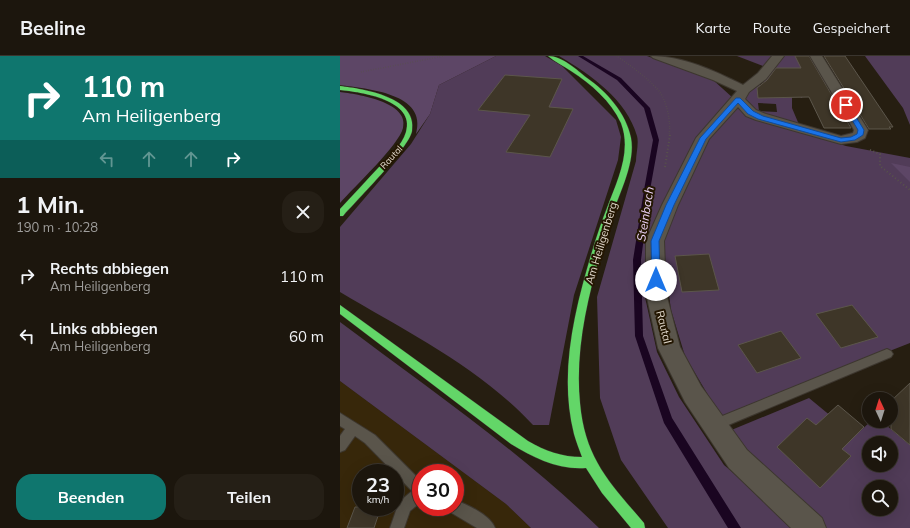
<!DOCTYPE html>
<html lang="de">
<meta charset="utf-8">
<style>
body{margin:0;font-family:Mulish,sans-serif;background:#251f16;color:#f1f3f6;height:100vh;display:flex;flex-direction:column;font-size:15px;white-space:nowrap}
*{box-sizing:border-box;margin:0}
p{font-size:13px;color:#a09f9d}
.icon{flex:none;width:22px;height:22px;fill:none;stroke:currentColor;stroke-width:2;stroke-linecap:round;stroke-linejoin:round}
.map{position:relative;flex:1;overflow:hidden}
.sheet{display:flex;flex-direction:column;background:#1c160d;width:340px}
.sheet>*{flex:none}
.banner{background:#0f766e;color:#fff;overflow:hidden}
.needle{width:26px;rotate:356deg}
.tools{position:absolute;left:522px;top:336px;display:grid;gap:8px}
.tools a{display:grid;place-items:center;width:36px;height:36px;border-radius:50%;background:#1c160d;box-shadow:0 4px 16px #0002,0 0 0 1px #3a352e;font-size:20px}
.speed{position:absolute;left:12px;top:408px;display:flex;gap:8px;font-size:20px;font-weight:700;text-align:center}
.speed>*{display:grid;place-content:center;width:52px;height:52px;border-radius:50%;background:#1c160d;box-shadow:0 4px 16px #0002,0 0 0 1px #3a352e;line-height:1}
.speed small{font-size:10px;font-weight:400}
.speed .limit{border:6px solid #d22;background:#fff;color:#111}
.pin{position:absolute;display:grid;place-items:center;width:34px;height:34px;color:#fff;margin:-17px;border:2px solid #fff;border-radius:50%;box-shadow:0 1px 4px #0007}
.me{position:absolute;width:44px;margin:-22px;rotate:0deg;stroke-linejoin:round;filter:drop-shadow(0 0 3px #0008)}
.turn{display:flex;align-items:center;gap:14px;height:84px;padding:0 16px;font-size:18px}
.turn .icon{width:52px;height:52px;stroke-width:2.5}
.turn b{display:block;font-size:28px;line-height:34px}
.lanes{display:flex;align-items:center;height:38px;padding:0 16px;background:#0003;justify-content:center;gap:20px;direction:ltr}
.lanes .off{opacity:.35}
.round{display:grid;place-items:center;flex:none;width:42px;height:42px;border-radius:16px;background:#251f16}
.overview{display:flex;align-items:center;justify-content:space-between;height:68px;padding:0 16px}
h1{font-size:24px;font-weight:700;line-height:30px}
.primary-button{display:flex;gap:8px;margin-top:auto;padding:8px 16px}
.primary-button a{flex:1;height:46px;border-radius:16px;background:#0f766e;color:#fff;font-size:16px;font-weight:700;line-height:46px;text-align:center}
.primary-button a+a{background:#251f16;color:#f1f3f6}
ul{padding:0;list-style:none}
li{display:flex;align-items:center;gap:12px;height:60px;padding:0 16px}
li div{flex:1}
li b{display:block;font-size:15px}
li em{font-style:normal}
header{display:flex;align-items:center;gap:24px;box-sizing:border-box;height:56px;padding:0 20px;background:#1c160d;border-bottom:1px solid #3a352e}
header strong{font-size:19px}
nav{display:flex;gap:22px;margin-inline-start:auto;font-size:14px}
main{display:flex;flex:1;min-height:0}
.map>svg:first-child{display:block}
.built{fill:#37270a;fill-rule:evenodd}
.green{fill:#513c58;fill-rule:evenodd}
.forest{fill:#5d4666}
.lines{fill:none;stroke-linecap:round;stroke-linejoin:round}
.stream{fill:#1a0521;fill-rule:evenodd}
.building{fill:#3e3628;stroke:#5c564b}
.lane-casing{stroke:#3d372f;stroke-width:2}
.street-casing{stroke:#3d372f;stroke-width:2}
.fast-casing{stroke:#3d372f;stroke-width:1}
.path-far1{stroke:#58534b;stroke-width:1.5;stroke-dasharray:0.5 2;stroke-linecap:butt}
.path{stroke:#58534b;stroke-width:2;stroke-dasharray:1 2.5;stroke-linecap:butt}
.lane{fill:#5a554b;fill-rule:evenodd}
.street{fill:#5a554b;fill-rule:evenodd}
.fast{fill:#63d668;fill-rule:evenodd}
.route{fill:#1a73e8;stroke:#114b97}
.labels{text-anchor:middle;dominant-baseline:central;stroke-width:4;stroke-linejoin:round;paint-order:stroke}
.far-street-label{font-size:9px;fill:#e2d9cc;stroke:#241702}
.street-label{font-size:11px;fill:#e2d9cc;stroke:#241702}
.water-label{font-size:12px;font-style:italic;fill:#efd5fc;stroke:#241702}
</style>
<header>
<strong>Beeline</strong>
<nav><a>Karte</a><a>Route</a><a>Gespeichert</a></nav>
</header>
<main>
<section class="sheet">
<div class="banner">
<div class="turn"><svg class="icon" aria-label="right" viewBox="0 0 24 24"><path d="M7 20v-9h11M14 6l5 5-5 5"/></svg><div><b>110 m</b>Am Heiligenberg</div></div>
<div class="lanes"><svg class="icon off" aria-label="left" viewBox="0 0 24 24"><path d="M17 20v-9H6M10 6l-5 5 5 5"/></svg><svg class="icon off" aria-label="ahead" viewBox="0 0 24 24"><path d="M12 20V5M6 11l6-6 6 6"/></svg><svg class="icon off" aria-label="ahead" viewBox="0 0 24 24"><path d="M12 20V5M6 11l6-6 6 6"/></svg><svg class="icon" aria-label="right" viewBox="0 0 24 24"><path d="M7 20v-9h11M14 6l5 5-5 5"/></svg></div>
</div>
<div class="overview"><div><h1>1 Min.</h1><p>190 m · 10:28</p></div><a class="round"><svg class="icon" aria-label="close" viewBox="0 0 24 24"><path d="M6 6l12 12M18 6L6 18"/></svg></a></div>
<ul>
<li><svg class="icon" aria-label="right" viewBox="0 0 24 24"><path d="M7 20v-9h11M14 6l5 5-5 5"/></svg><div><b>Rechts abbiegen</b><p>Am Heiligenberg</p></div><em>110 m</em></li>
<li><svg class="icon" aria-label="left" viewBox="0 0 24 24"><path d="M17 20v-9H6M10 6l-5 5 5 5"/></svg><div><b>Links abbiegen</b><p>Am Heiligenberg</p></div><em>60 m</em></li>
</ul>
<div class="primary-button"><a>Beenden</a><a>Teilen</a></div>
</section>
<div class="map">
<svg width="570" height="472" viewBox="0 0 570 472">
<rect width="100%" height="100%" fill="#261e11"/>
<path class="built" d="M0 325 166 448 191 472H0ZM21 417H55V451H21ZM81 417H115V451H81Z"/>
<g class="green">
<path d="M156 0H205L222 10 276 64 281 81 278 104 234 239 209 369H193C139 311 67 276 0 236V171L71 88 90 58 99 29Z"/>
<path d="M219 0H307L372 23 393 42 395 50 401 53 468 78 506 90 570 102V287L381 361 345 300 331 254 321 177 308 176 305 241 317 296 339 341 384 409 457 472H328L281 404 260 342 257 241 296 105C296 98 299 87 297 80 287 44 250 18 219 0Z"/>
<path d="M397 0H432L423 10Z"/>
<path d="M442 0H473L488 27 461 42 453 27 421 26Z"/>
<path d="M525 0H570V69L563 52Z"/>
<path d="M419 29H431L452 40V52L460 71 420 58 405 44 408 37ZM418 47 436 48 437 56 419 55Z"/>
<path d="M0 266C88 332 180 395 259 472H191L166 448 0 325Z"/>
<path d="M469 342 515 380 531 365H541L570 389V472H481L411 403 389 375ZM529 387H551V409H529ZM529 431H551V453H529Z"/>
</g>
<g class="forest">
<path d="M0 0H156L99 29 90 58 76 78C88 37 27 33 0 29Z"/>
<path d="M0 36C17 38 70 46 63 72 59 89 14 131 0 147Z"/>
<path d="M551 107 570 111V126Z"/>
</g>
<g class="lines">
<path class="stream" d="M238 0H243L281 22 310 52 319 84 310 134 301 204 303 280 332 362 401 472H388L324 367 295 280 293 204 304 134 313 84 304 52 277 24Z"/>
</g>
<g class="building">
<path d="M455 0H469L511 72H484L469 41 418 42 417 32 427 24 436 12H461Z"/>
<path d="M484 0H505L553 71H549L551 73H529Z"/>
<path d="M165 19 222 23 209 51 233 53 210 101 166 96 190 59 138 54Z"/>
<path d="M369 198 379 234 342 236 335 200Z"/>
<path d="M512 249 538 281 501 292 476 258Z"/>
<path d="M441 275 461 302 417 317 398 289Z"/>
<path d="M570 327V389L551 373V345Z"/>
<path d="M498 349 524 371 502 393 511 400 480 432 437 391 467 362 476 369Z"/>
<path d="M15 451H41L34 472H7Z"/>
</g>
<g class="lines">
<g class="lane-casing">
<g id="lane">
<path d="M547 293 551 295 553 298 551 301 374 375 370 373 368 369 370 365Z"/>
<path d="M0 357 35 379 81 425V446L70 455 64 472H50L59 446 72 435 25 387 15 380 5 394 0 396V380L5 373 0 370Z"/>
<path d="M115 444C128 449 150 459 155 472H137L110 456 108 451H115Z"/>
</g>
</g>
<g class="street-casing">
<path id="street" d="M311 0C343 0 375 15 403 29L418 17 432 0H444L426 23 409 36 405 43 416 54 426 58 501 80 513 77 514 74 470 0H482L528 74 525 82 517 86 501 88 416 64 406 60 398 51 369 83 338 149 324 185 326 237 340 291 361 330 407 394 482 462 486 472H451L389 412 345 346 318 292 306 237V185L322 149 356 82 397 35 373 24 313 2Z"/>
</g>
<g class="fast-casing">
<g id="fast">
<path d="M208 0C222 0 237 14 247 22 267 36 286 57 291 82 296 108 277 141 270 166 252 224 234 286 240 347 245 403 270 427 304 467L305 472H291L262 437 246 412C218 414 194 402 171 388L0 258V249L188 385C205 395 222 401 242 401 239 393 236 385 234 378 218 315 236 249 254 189 258 177 262 164 267 152 277 125 292 96 281 67 271 45 251 28 231 15 224 10 215 6 208 0Z"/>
<path d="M0 30C24 33 78 41 72 75 69 92 17 144 3 160H0V153C13 139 26 125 40 110 49 100 62 90 66 76 76 44 21 36 0 34Z"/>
</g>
</g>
<g class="path-far1">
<path d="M276 0C287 6 315 28 321 38 328 50 331 68 329 80"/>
<path d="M21 16 104 0"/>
</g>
<g class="path">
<path d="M530 94 540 98V110L570 134"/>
<path d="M325 111 330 79"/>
</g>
<use href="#lane" class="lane"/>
<use href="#street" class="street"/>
<use href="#fast" class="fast"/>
</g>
<path class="route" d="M396 42H400L413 55 423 60 501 82 511 81 517 78 518 74 503 49 508 48 524 74 523 79 515 84 501 86 418 63 408 58 398 47 366 83 334 149 319 185 320 224 316 227 312 226 311 185 326 149 360 82Z"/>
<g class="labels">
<g class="far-street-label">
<text transform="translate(51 101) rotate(-47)">Rautal</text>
</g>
<g class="street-label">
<text transform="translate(261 187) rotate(-73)">Am Heiligenberg</text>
<text transform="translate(324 271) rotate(76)">Rautal</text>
</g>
<g class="water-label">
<text transform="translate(305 158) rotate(-81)">Steinbach</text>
</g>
</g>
</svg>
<div class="tools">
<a><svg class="needle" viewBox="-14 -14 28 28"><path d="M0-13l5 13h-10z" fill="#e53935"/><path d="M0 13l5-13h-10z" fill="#a09f9d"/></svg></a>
<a><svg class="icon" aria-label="sound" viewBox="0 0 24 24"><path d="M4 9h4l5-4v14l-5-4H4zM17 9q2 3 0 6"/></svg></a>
<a><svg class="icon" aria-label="search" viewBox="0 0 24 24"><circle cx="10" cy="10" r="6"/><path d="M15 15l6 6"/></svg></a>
</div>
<div class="speed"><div>23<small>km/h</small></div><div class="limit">30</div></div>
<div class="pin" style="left:506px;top:49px;background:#d93025"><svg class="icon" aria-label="arrive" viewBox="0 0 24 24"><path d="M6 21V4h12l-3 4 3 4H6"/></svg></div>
<svg class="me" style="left:316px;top:224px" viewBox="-20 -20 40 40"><circle r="19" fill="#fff"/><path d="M0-13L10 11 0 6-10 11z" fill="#1a73e8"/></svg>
</div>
</main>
